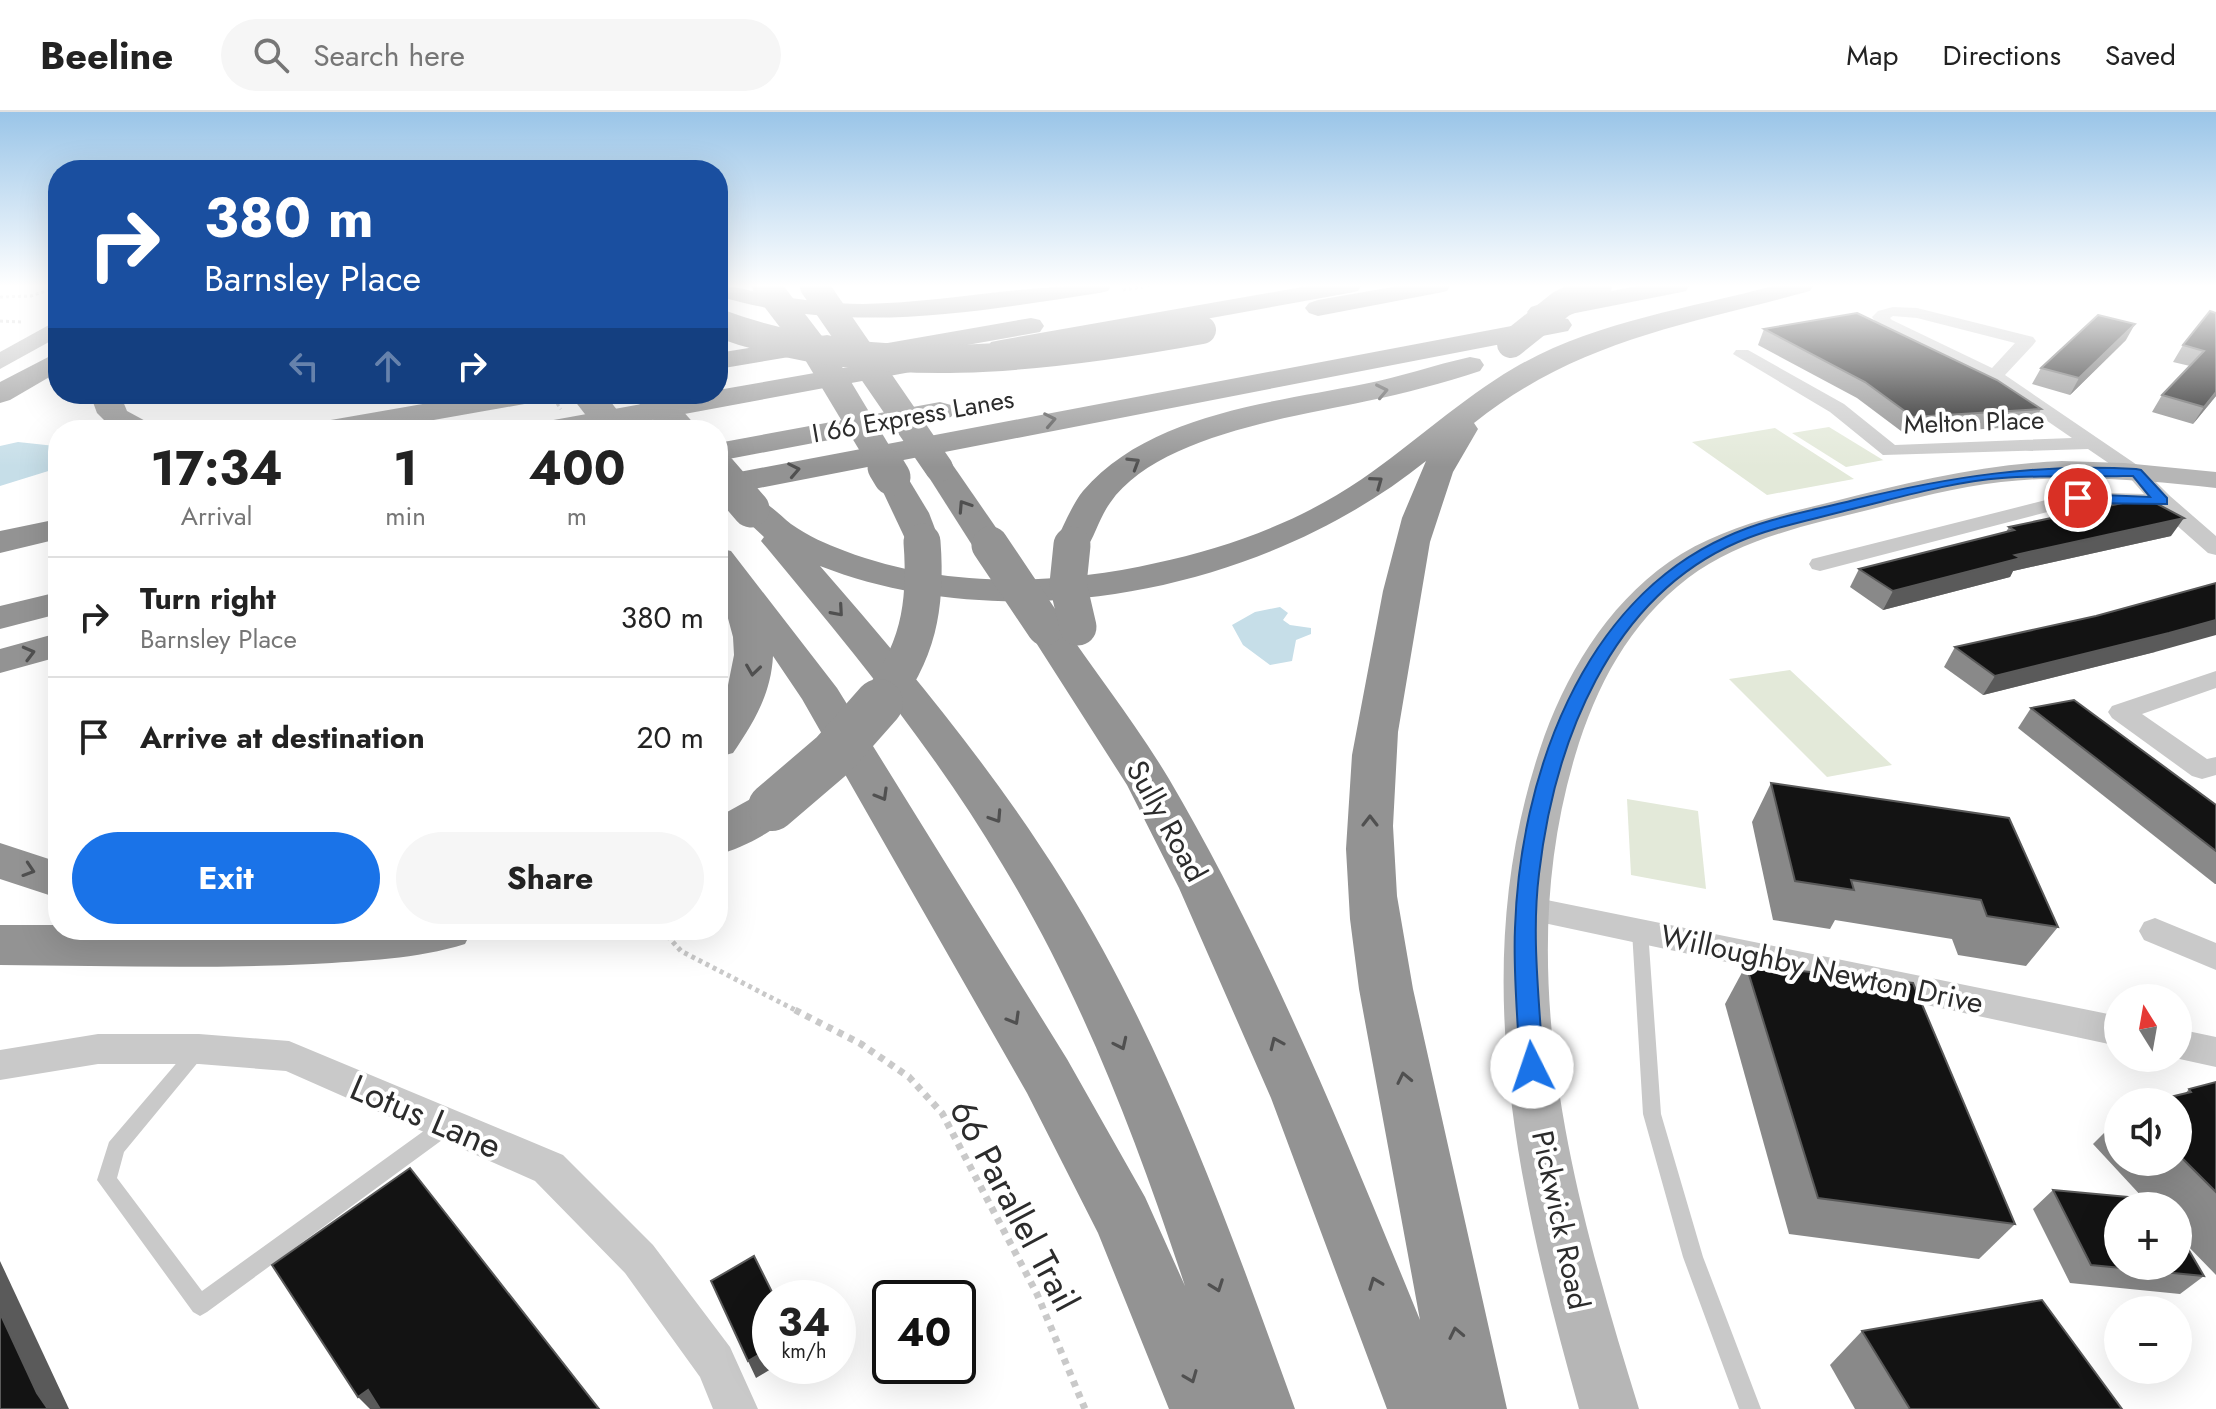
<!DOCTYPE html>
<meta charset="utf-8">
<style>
body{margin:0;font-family:Jost,sans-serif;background:#f6f6f6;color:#222;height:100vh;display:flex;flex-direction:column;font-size:30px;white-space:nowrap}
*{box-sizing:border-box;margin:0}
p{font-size:26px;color:#767676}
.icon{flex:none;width:44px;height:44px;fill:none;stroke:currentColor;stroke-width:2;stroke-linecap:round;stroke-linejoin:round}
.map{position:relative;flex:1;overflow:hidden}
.drawer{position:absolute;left:48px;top:308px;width:680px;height:520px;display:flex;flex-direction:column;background:#fff;border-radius:32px;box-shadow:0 8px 32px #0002}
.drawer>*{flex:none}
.hud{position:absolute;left:48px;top:48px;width:680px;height:244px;border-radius:32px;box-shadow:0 8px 32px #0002;background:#1a4fa0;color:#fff;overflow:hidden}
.needle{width:52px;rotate:349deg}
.tools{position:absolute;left:2104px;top:872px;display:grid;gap:16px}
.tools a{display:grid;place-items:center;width:88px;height:88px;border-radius:50%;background:#fff;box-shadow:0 8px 32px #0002;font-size:40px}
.speed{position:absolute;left:752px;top:1168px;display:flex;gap:16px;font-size:40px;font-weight:700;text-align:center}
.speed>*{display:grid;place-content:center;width:104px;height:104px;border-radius:50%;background:#fff;box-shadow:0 8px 32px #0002;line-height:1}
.speed small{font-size:20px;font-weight:400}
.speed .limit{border:4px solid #111;border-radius:12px;background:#fff;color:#111}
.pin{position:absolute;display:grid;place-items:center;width:68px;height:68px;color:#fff;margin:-34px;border:4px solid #fff;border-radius:50%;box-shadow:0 2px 8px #0007}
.me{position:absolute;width:88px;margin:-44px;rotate:356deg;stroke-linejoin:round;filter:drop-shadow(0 0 6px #0008)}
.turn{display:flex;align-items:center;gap:28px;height:168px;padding:0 24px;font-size:36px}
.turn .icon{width:104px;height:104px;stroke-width:2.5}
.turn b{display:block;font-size:56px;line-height:68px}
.lanes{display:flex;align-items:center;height:76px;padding:0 24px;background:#0003;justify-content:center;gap:40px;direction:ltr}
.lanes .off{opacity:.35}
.eta{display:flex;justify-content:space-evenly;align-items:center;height:136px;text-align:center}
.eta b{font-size:48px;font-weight:700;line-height:56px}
.primary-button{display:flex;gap:16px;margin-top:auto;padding:16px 24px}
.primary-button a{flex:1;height:92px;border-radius:48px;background:#1a73e8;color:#fff;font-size:32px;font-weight:700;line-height:92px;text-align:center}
.primary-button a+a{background:#f6f6f6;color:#222}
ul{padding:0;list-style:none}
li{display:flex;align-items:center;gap:24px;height:120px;padding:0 24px;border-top:2px solid #e0e0e0}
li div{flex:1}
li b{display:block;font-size:30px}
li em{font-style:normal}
header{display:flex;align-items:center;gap:48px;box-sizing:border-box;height:112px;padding:0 40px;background:#fff;border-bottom:2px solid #e0e0e0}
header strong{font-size:38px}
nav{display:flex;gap:44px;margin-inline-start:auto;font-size:28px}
.search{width:560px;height:72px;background:#f6f6f6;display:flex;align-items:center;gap:20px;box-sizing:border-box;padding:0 28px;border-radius:44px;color:#767676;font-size:30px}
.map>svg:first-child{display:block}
.green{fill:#e3e9d9}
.water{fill:#c6dee8}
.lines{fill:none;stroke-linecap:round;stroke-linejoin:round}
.path-far2{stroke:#c9c9c9;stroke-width:3;stroke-dasharray:3 3;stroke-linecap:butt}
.path-far1{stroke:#c9c9c9;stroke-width:5;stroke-dasharray:4 4;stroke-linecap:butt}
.path{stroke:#c9c9c9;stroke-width:7;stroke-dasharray:6 6;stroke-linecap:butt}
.lane{fill:#c9c9c9;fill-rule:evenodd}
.street{fill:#c9c9c9;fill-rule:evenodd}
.secondary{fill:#b6b6b6;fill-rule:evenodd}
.highway{fill:#939393;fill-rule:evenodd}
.path-bridge{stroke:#c9c9c9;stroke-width:3;stroke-dasharray:3 3;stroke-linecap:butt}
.highway-bridge-far2{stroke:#939393;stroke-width:28}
.highway-bridge-far1{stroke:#939393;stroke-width:37}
.highway-bridge{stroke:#939393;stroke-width:48}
.wall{fill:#898989;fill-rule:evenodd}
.shaded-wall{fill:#5a5a5a}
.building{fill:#131313;stroke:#5a5a5a;stroke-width:2}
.oneway{stroke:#505050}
.route{fill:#1a73e8;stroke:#114b97;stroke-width:2}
.labels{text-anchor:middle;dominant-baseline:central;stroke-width:8;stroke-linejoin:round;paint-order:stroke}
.far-street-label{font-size:26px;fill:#2c2c2c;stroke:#fff}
.street-label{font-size:30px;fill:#2c2c2c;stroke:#fff}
.near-street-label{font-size:36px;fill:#2c2c2c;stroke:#fff}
</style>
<header>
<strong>Beeline</strong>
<div class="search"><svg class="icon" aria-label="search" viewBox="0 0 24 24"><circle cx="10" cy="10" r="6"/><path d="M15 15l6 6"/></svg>Search here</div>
<nav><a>Map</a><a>Directions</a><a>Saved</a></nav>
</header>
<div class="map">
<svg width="2216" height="1297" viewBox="0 0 2216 1297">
<rect width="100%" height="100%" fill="#fff"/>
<g class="green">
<path d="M1829 315 1883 348H1884L1846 355 1792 321Z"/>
<path d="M1775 316 1854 367 1767 383 1692 330Z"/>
<path d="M1790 558 1892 653 1827 665 1729 567Z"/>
<path d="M1627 687 1698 699 1706 777 1631 763Z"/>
</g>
<g class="water">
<path d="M18 330 55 334 58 337V356L0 374V334Z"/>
<path d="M1280 495 1288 501 1283 508 1290 513 1311 516V522L1296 528 1292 549 1270 553 1243 533 1232 513 1255 500Z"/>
</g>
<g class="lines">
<g class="path-far2">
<path d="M1123 178 1149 174"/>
<path d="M0 185 31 184 58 175"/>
<path d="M0 209 22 210"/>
</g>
<path class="path-far1" d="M662 818 681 839 799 900"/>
<path class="path" d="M795 898 861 932 909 965 942 1001 1037 1182 1085 1297"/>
<g class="lane">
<path d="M1640 813 1646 815 1648 819 1661 1002 1703 1145 1761 1297H1739L1683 1145 1643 1002 1632 819 1634 815Z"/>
<path d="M198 930 204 933 207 938 204 943 124 1040 117 1066 202 1179 439 1008 446 1006 453 1008 455 1014 453 1020 207 1200 200 1204 193 1200 97 1068 109 1030 192 933Z"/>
</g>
<g class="street">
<path d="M1893 195 1917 196 2033 225 2036 229 2033 233 2005 263 2143 357 2170 384 2216 424V443L2208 441 2156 395 2078 392 1820 459 1812 457 1809 452 1812 447 2078 380 2144 382 2129 365 2088 337 1883 343 1830 300 1733 242 1736 238H1748L1844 292 1895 333 2072 326 1988 268 1880 216 1872 205 1878 199ZM1893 204 1917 206 2015 231 1992 256 1892 208 1890 206Z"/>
<path d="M2216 559V576L2142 602 2207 647 2216 645V663L2202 667 2192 664 2112 606 2108 600 2112 594Z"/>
<path d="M1527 784 2118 904V934L1516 805 1511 796 1516 787Z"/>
<path d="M2155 806 2216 831V858L2144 828 2139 819 2144 810Z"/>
<path d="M2178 917 2216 925V955L2175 946H2178Z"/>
<path d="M98 922H199L289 929 563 1043 653 1133 730 1235 758 1297H713L700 1265 625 1161 535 1069 286 959 199 952H98L0 968V938Z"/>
</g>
<g class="secondary">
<path d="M58 208V225L0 257V240Z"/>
<path d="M2062 349 2124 351 2216 360V376C2145 368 2073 362 2001 370 1956 375 1912 387 1868 398 1807 413 1740 427 1688 466 1629 511 1596 574 1575 644 1510 862 1574 1087 1639 1297H1579C1518 1079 1466 858 1540 637 1564 565 1606 494 1669 450 1718 416 1778 403 1835 389 1910 370 1984 352 2062 349Z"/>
</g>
<g class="highway">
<path d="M718 174C737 174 753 180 772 183 802 188 832 192 863 192 946 191 1028 171 1111 174L1108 179 1099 181C966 201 850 223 718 184Z"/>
<path d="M1308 174H1361L1358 179 1349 181 1001 244 991 242 987 236 991 230 1001 228Z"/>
<path d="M1398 174H1450L1447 179 1438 181 1318 204 1309 201 1305 196 1309 191 1318 188Z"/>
<path d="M1638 174H1689L1686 179 1677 181 1540 208 1531 205 1527 200 1531 195 1540 192Z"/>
<path d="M1773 174H1813L1810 179C1686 213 1578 228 1474 311L1478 317 1453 360 1430 430 1398 620 1393 714 1397 784 1413 877 1507 1297H1387L1271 986 1179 776 1127 673 1026 515 1031 507 1045 503 1059 507C1095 560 1136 612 1169 667 1270 839 1345 1025 1420 1208L1359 877 1350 807 1346 737 1352 643 1383 479 1402 406 1426 349C1266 478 1015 530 820 454 908 555 993 657 1064 771 1165 934 1230 1117 1295 1297H1169L1098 1121 1027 981 802 587 773 544C771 582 754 610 733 641L718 645V598L727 578 734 543 733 525 722 484 725 480 718 471V436L731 439 837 576 1067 947 1145 1085 1185 1174C1137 1029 1082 883 1002 752 935 639 851 537 767 436L761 429 764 425 734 397 739 390C747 388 754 386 763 390 773 395 782 405 791 412 808 424 826 432 845 439 942 476 1055 474 1156 451 1228 436 1301 409 1362 367 1414 331 1460 288 1514 256 1593 210 1686 197 1773 174Z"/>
<path d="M1559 205 1568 207 1572 213 1568 219 718 384V364Z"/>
<path d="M1031 206 1040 208 1044 214 1040 220 882 248 872 246 868 240 872 234 882 232Z"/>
<path d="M827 223 837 225 841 231 837 237 718 257V241Z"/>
<path d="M58 240V260L10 288 0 291V270Z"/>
<path d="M917 243 927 245 931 251 927 257 598 318H533L537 312 548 309 697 282H718V278Z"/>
<path d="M1470 245 1480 247 1484 253 1480 259C1443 271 1406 281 1367 289 1293 305 1156 324 1110 391 1099 406 1095 425 1084 440L1072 444 1060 440 1054 433C1063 416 1071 394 1083 379 1149 302 1270 291 1364 272 1400 265 1434 253 1470 245Z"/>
<path d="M90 282H120L127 299 151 312 155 318H114L97 301Z"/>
<path d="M480 282H545L540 288 530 291 377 318H310L314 312 325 309Z"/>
<path d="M940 290 951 293 955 299 951 305 718 349V331Z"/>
<path d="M939 346 950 349 1008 433 1002 440 990 444 978 440 972 433 923 356 928 349Z"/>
<path d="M892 355 903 358 929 401 940 430 934 437 922 441 910 437 876 365 881 358Z"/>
<path d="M58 407V427L0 441V419Z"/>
<path d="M58 480V502L0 517V494Z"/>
<path d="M58 521V545L0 561V537Z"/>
<path d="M772 679 788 684 795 695C781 718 743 735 718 743V705L756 684Z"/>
<path d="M0 731 58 750V786L0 767Z"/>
<path d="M0 813H58V818H472L465 832C417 847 363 849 313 852 209 857 104 854 0 853Z"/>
</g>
<path class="path-bridge" d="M550 282 561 297"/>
<g class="highway-bridge-far2">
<path d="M766 174 818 242 887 357"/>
<path d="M814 174 939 356"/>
<path d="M718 211C873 268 1044 247 1202 218"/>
<path d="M1511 232 1561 192 1598 174"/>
<path d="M587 282 615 318"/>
<path d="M649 282 681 318"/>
</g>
<g class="highway-bridge-far1">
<path d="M886 355 892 365"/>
<path d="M718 359 751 397"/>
<path d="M990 433 1045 515"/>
<path d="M1072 433 1068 472 1078 515"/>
<path d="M877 593C918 542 927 494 922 430"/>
</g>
<path class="highway-bridge" d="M772 695 834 642 879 591"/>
</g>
<g class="wall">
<path d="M2216 201V284L2193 312 2152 300 2162 283 2190 254 2173 250 2183 233Z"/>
<path d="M1764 217 2041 297 2032 314 1905 322 1857 286 1758 233Z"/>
<path d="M2126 228 2070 283 2032 272 2041 256Z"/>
<path d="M2009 415 2171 424 2013 459 2010 465 1883 498 1850 475 1859 457 2006 420Z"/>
<path d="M1955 535 2155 540 1983 583 1944 555Z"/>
<path d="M2031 596 2216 693V772H2215L2018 616Z"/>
<path d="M1771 671 2058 815 2026 854 1958 843 1952 827 1835 808 1830 817 1773 808 1752 710Z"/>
<path d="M1746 853 2015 1112 1979 1147 1789 1122 1725 892Z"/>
<path d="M2216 970V1163L2183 1129 2204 1164 2180 1182 2070 1171 2033 1097 2053 1078 2144 1087 2093 1032 2118 1007V1050H2178V990L2189 977ZM2118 1094H2178V1154Z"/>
<path d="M1862 1219 2122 1297H1855L1830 1253Z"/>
</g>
<g class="shaded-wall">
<path d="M2135 212 2126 228 2070 283 2079 266Z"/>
<path d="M2216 280V284L2193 312 2204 295Z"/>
<path d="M2184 406 2171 424 2013 459 2010 465 1883 498 1893 479 2015 443Z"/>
<path d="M2216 508V523L2155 540 1983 583 1995 564Z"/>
<path d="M0 1149 69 1297H48L37 1281 0 1201Z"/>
<path d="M770 1236V1254H776L756 1266 748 1249Z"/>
<path d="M368 1278 388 1297H370L358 1285Z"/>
</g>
<g class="building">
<path d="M2210 199 2216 201V280L2204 295 2162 283 2204 239 2183 233Z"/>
<path d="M1857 201 1997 268 2041 297 1913 305 1865 270 1764 217Z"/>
<path d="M2098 203 2135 212 2079 266 2041 256Z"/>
<path d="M2146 386 2184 406 2015 443 2021 446 1893 479 1859 457 2014 418 2009 415Z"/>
<path d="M2216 471V508L2169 521 1995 564 1955 535 2096 504Z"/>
<path d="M2074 588 2216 693V739L2031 596Z"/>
<path d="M1771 671 2009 706 2058 815 1987 804 1981 788 1851 768 1854 778 1795 769Z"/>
<path d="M1746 853 1913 871 2015 1112 1818 1086Z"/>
<path d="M2216 970V1080L2178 1042V990H2149L2191 980 2189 977Z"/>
<path d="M410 1056 599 1297H380L368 1278 358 1285 272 1153Z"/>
<path d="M2053 1078 2160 1088 2163 1094H2118V1154H2178V1120L2204 1164 2091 1153Z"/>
<path d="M754 1144 775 1186H770V1236L748 1249 711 1169Z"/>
<path d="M2042 1188 2122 1297H1910L1862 1219Z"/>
<path d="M0 1201 37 1281 48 1297H0Z"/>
</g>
<defs><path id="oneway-chevron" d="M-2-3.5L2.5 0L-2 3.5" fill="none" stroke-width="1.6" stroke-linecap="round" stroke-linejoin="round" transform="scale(2)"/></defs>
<g class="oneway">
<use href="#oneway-chevron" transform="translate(1382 279) rotate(-12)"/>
<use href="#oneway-chevron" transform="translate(1050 308) rotate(-11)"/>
<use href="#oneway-chevron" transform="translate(1134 351) rotate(-32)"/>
<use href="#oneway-chevron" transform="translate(794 358) rotate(-11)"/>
<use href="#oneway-chevron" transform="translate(1377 370) rotate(-36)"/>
<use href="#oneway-chevron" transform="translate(964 394) rotate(-123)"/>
<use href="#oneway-chevron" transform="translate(838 499) rotate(49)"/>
<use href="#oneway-chevron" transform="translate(29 541) rotate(-15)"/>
<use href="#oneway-chevron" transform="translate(753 558) rotate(98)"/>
<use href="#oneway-chevron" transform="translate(882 683) rotate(60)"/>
<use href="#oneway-chevron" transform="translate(996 705) rotate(57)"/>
<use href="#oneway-chevron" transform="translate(1370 709) rotate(-90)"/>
<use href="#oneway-chevron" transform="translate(29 758) rotate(18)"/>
<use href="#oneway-chevron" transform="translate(1014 907) rotate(60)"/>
<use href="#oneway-chevron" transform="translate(1276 931) rotate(-114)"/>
<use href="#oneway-chevron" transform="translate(1121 932) rotate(65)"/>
<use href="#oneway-chevron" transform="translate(1404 966) rotate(-102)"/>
<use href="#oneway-chevron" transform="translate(1375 1171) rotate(-111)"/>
<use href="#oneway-chevron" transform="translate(1217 1174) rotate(70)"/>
<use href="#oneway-chevron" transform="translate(1456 1221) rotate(-102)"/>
<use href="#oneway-chevron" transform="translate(1191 1265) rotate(68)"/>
</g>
<linearGradient id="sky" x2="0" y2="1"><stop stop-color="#9ac5e8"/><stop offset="0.49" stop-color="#fff"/><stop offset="1" stop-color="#fff" stop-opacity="0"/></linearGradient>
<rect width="2216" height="355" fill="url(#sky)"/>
<path class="route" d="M2136 357 2141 358 2167 386V392L2078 391 2071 386 2078 382 2150 385 2133 364H2123C2083 365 2042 363 2002 366 1950 370 1898 386 1848 398 1811 408 1773 415 1738 430 1609 486 1554 632 1539 762 1531 826 1540 891 1543 955L1540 962 1532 965 1523 962 1520 955C1518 909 1513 862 1515 816 1520 666 1581 490 1726 425 1766 406 1812 399 1854 388 1949 365 2039 351 2136 357Z"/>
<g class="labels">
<g class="far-street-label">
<text transform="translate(913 304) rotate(-10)">I 66 Express Lanes</text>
<text transform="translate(1974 310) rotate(-2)">Melton Place</text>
</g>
<g class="street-label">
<text transform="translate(1167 709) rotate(61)">Sully Road</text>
<text transform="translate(1822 857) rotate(12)">Willoughby Newton Drive</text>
<text transform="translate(1561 1108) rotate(78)">Pickwick Road</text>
</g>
<g class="near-street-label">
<text transform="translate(426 1004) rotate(23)">Lotus Lane</text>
<text transform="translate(1015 1093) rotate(62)">66 Parallel Trail</text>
</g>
</g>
</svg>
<div class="tools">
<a><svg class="needle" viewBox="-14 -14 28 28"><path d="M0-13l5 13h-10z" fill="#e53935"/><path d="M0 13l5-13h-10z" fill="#767676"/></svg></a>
<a><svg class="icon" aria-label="sound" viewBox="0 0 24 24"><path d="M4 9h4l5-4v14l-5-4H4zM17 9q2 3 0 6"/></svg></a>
<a>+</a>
<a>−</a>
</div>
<div class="speed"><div>34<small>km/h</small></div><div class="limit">40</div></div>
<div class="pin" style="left:2078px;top:386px;background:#d93025"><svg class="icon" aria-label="arrive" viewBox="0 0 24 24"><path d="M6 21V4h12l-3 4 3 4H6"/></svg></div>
<svg class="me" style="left:1532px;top:955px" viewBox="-20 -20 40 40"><circle r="19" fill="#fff"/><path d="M0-13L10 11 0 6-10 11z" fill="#1a73e8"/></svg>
<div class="hud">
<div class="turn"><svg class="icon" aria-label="right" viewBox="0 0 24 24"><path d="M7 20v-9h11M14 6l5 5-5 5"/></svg><div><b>380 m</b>Barnsley Place</div></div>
<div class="lanes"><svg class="icon off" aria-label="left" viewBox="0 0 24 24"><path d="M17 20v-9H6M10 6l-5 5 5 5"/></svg><svg class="icon off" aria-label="ahead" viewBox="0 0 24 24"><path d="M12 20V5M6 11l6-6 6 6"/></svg><svg class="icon" aria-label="right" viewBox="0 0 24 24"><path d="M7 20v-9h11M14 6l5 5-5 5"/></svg></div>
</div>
<section class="drawer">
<div class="eta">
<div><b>17:34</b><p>Arrival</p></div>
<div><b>1</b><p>min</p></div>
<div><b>400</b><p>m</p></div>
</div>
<ul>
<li><svg class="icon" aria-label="right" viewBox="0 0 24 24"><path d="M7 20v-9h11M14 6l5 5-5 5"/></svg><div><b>Turn right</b><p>Barnsley Place</p></div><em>380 m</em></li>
<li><svg class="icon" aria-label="arrive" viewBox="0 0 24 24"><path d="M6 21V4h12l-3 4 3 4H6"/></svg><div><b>Arrive at destination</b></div><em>20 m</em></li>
</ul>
<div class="primary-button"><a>Exit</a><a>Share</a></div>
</section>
</div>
